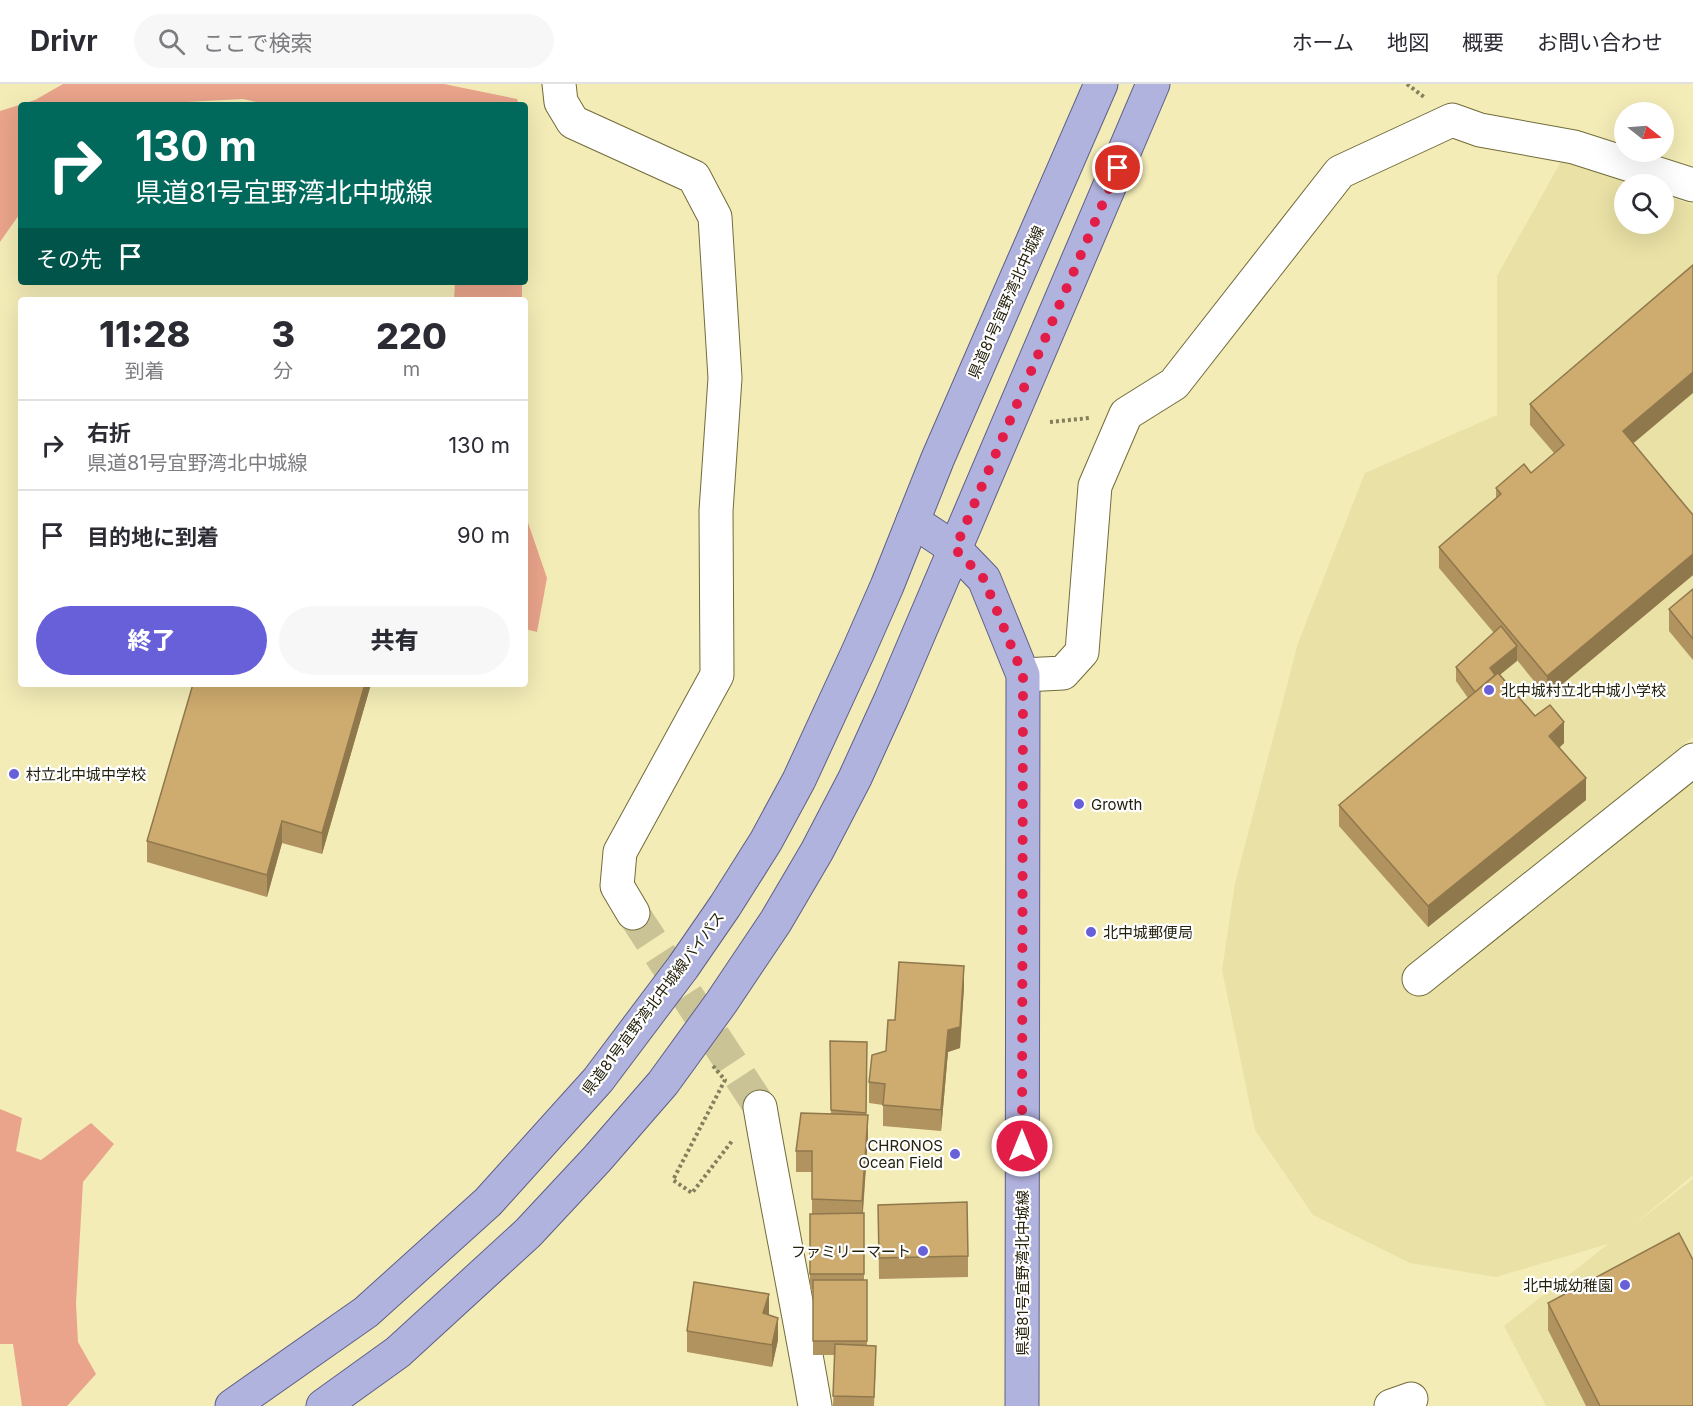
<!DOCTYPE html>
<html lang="ja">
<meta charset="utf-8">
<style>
body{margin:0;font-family:Inter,"Noto Sans JP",sans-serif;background:#f7f7f7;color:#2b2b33;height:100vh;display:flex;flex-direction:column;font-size:22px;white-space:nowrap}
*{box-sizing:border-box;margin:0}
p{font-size:20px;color:#7c7c81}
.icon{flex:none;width:33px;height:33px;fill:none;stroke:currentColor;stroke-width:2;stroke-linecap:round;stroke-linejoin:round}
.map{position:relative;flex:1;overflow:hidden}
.panel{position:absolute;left:18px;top:213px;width:510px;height:390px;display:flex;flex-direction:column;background:#fff;border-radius:6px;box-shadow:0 6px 24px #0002}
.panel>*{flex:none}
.banner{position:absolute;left:18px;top:18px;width:510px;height:183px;border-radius:6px;box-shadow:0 6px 24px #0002;background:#00695c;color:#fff;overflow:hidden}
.needle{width:39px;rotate:107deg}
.fabs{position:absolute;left:1614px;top:18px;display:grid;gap:12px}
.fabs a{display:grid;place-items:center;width:60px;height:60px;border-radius:50%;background:#fff;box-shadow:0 6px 24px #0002;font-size:30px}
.pin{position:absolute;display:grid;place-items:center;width:51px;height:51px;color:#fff;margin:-26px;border:3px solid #fff;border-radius:50%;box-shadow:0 2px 6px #0007}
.me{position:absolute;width:66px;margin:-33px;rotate:0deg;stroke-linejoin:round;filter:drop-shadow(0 0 4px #0008)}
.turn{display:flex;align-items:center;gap:21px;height:126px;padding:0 18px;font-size:27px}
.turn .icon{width:78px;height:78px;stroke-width:2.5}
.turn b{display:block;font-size:42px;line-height:51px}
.then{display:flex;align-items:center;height:57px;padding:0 18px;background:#0003;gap:12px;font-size:22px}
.eta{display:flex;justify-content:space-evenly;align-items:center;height:102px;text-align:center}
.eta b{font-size:36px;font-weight:800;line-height:42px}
.primary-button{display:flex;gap:12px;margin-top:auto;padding:12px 18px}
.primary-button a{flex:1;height:69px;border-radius:36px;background:#6760d9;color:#fff;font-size:24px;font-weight:800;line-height:69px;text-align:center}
.primary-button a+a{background:#f7f7f7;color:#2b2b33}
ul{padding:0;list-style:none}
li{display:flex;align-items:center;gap:18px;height:90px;padding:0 18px;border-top:2px solid #e1e1e2}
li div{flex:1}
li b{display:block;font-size:22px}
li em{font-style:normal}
header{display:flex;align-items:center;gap:36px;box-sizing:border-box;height:84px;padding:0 30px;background:#fff;border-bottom:2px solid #e1e1e2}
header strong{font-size:28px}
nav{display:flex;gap:33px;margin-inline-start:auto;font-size:21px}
.search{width:420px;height:54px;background:#f7f7f7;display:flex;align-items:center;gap:15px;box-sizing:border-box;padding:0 21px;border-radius:33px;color:#7c7c81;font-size:22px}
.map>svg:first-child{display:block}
.built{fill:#e9e1a5}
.forest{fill:#e9a48b}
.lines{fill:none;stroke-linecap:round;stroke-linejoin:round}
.minor-tunnel{stroke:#cac395;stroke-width:33;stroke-dasharray:33 16;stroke-linecap:butt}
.minor-casing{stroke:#726b3a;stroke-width:35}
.major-casing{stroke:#5e5f88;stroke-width:35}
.path{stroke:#847f5c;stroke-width:4;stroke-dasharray:3 3;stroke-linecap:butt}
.minor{stroke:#fff;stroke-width:33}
.major{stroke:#b1b3df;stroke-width:33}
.wall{fill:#b1935f}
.shaded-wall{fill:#90784d}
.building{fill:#ceab6e;stroke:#90784d;stroke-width:1.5}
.route{stroke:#e11d48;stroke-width:10;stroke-dasharray:0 18}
.poi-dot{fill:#6760d9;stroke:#fff;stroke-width:2}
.labels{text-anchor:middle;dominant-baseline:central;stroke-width:4.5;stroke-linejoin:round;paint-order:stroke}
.street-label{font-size:15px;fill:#24210d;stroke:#fff}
.poi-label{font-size:15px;fill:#24210d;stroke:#fff;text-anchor:start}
</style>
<header>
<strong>Drivr</strong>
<div class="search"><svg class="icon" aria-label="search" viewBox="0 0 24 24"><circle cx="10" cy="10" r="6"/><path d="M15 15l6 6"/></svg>ここで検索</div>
<nav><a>ホーム</a><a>地図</a><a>概要</a><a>お問い合わせ</a></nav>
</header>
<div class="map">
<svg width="1693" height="1322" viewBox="0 0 1693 1322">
<rect width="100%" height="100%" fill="#f3ecb7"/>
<path class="built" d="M1564 72 1636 100H1624V140H1664V111L1693 121V653L1678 665 1693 697V1091L1631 1143 1693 1095V1322H1546L1504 1242 1608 1160 1496 1193 1410 1179 1313 1131 1255 1046 1222 886 1235 799 1298 559 1365 389 1497 331V192Z"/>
<g class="forest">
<path d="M63 0H444L517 15 519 21H270L243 15 130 21H21V128L0 158V27L35 16Z"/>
<path d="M525 40 528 50 525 132Z"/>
<path d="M455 198H522V216H454Z"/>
<path d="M525 430 547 494 537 548 525 545Z"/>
<path d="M0 1025 22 1034 16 1067 41 1076 91 1039 114 1060 83 1098 76 1219 78 1258 96 1290 67 1322H22L13 1260H0Z"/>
</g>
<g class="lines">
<path class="minor-tunnel" d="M633 829 760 1023"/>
<g class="minor-casing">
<g id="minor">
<path d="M559 0 561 18 573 38 694 93 715 133 725 294 716 427 717 591 620 768 617 802 633 829"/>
<path d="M1023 591 1063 589 1082 568 1095 402 1126 330 1174 300 1340 88 1452 36 1480 46 1574 63 1693 101"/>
<path d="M1419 895 1693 676"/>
<path d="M760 1023C777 1123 798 1222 815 1322"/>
<path d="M1391 1322 1411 1315"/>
</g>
</g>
<g class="major-casing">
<g id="major">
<path d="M913 437 955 465 984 495 1023 591 1022 1322"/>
<path d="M232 1322 366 1228 488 1118 598 996 683 883 725 822 766 757 799 696 858 568 887 502 938 374 1101 0"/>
<path d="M323 1322 398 1268 528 1149 597 1075 663 999 721 919 776 837 817 767 855 694 891 615 1153 0"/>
</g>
</g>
<g class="path">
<path d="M1407 0 1424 13"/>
<path d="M1050 338 1089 334"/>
<path d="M713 982 725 996 673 1096 692 1109 732 1057"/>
</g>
<use href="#minor" class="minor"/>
<use href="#major" class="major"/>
</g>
<g class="wall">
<path d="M1530 320 1633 359 1693 431V491L1547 613 1517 576 1500 590 1535 632 1564 659 1559 664 1586 716 1428 843 1339 742V721L1468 614 1456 597V583L1494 549 1439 484V463L1496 415V404L1531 389 1554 369 1530 341Z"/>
<path d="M1693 505V576L1669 547V525Z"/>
<path d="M193 600H371L322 770 282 759 267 813 147 778V757Z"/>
<path d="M964 903 960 964 948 968 941 1047 883 1042V1021L869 1019V998L886 967 895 936Z"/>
<path d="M830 957 867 958 866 1031 868 1052 863 1129H864V1196H867V1262L876 1276 874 1322H833L835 1271H813V1205H810V1130H812V1088H796V1067L831 1030Z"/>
<path d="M878 1121 968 1172V1193L879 1195Z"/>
<path d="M1548 1219 1693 1322H1586L1548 1246Z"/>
<path d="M769 1231 778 1256 772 1283 687 1268V1247Z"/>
</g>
<g class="shaded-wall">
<path d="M1693 288V309L1623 368V347Z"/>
<path d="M1693 469V491L1547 613V592Z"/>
<path d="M1517 562V577L1490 599V584Z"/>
<path d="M365 600H371L322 770V749Z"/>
<path d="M1564 638V659L1549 673V652Z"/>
<path d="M1586 694V716L1428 843V822Z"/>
<path d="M282 737V759L267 813V791Z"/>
<path d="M964 882V903L960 964 948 968 941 1047V1026L948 946Z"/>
<path d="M868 1031V1052L862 1138V1117Z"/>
<path d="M769 1210V1231L763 1229Z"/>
<path d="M778 1234V1256L772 1283V1261Z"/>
</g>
<g class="building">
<path d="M1693 181V288L1623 347 1693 431V470L1547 592 1439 463 1501 410 1496 404 1524 380 1531 389 1564 361 1530 320Z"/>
<path d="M1693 505V555L1669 525Z"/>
<path d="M1501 542 1517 562 1490 584 1495 591 1475 608 1456 583Z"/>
<path d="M1498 589 1535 632 1550 621 1564 638 1549 652 1586 694 1428 822 1339 721Z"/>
<path d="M193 600H365L322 749 282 737 267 791 147 757Z"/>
<path d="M899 878 964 882 960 943 948 946 941 1026 883 1021 885 1000 869 998 872 971 886 967 888 936H895Z"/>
<path d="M830 957 867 958 866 1029 831 1026Z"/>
<path d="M801 1029 868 1031 862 1117 812 1115V1067H796Z"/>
<path d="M967 1118 968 1172 879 1174 878 1121Z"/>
<path d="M864 1129V1190H810V1130Z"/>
<path d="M1679 1149 1693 1176V1322H1600L1548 1219Z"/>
<rect x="813" y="1196" width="54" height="61"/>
<path d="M694 1198 769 1210 763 1229 778 1234 772 1261 687 1247Z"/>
<path d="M835 1260 876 1262 874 1313 833 1312Z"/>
</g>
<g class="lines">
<path class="route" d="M1022 1062 1023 591 984 495 955 465 1118 84"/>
</g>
<g class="poi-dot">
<circle cx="1489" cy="606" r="6"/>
<circle cx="14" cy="690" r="6"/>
<circle cx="1079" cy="720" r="6"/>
<circle cx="1091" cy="848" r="6"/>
<circle cx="955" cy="1070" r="6"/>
<circle cx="923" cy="1167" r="6"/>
<circle cx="1625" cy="1201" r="6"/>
</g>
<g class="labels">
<g class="street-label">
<text transform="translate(1006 218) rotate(-66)">県道81号宜野湾北中城線</text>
<text transform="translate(653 919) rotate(-53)">県道81号宜野湾北中城線バイパス</text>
<text transform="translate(1022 1189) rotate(-90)">県道81号宜野湾北中城線</text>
</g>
<g class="poi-label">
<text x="1501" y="606">北中城村立北中城小学校</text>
<text x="26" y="690">村立北中城中学校</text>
<text x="1091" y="720">Growth</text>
<text x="1103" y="848">北中城郵便局</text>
<text x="943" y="1061" text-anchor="end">CHRONOS<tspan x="943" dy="17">Ocean Field</tspan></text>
<text x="911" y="1167" text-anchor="end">ファミリーマート</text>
<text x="1613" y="1201" text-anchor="end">北中城幼稚園</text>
</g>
</g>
</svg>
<div class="fabs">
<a><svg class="needle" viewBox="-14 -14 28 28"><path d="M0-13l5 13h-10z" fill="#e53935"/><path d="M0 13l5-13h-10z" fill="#7c7c81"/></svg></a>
<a><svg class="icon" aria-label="search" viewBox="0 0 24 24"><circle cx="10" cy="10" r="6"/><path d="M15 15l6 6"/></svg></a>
</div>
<div class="pin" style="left:1118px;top:84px;background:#d93025"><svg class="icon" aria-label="arrive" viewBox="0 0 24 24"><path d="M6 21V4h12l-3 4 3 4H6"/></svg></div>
<svg class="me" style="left:1022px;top:1062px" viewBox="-20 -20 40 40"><circle r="17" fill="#e11d48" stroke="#fff" stroke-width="3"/><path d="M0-11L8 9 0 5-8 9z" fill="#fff"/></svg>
<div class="banner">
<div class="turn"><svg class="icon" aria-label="right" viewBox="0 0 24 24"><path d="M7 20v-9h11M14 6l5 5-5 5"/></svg><div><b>130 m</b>県道81号宜野湾北中城線</div></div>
<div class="then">その先<svg class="icon" aria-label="arrive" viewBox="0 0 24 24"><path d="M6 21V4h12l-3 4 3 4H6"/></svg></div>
</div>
<section class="panel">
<div class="eta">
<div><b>11:28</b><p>到着</p></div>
<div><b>3</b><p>分</p></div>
<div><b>220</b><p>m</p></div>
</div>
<ul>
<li><svg class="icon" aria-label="right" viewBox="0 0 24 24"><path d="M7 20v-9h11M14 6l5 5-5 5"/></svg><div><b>右折</b><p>県道81号宜野湾北中城線</p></div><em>130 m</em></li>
<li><svg class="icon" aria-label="arrive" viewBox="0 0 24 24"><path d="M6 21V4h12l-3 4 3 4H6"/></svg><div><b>目的地に到着</b></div><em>90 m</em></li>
</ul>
<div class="primary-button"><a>終了</a><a>共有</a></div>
</section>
</div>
